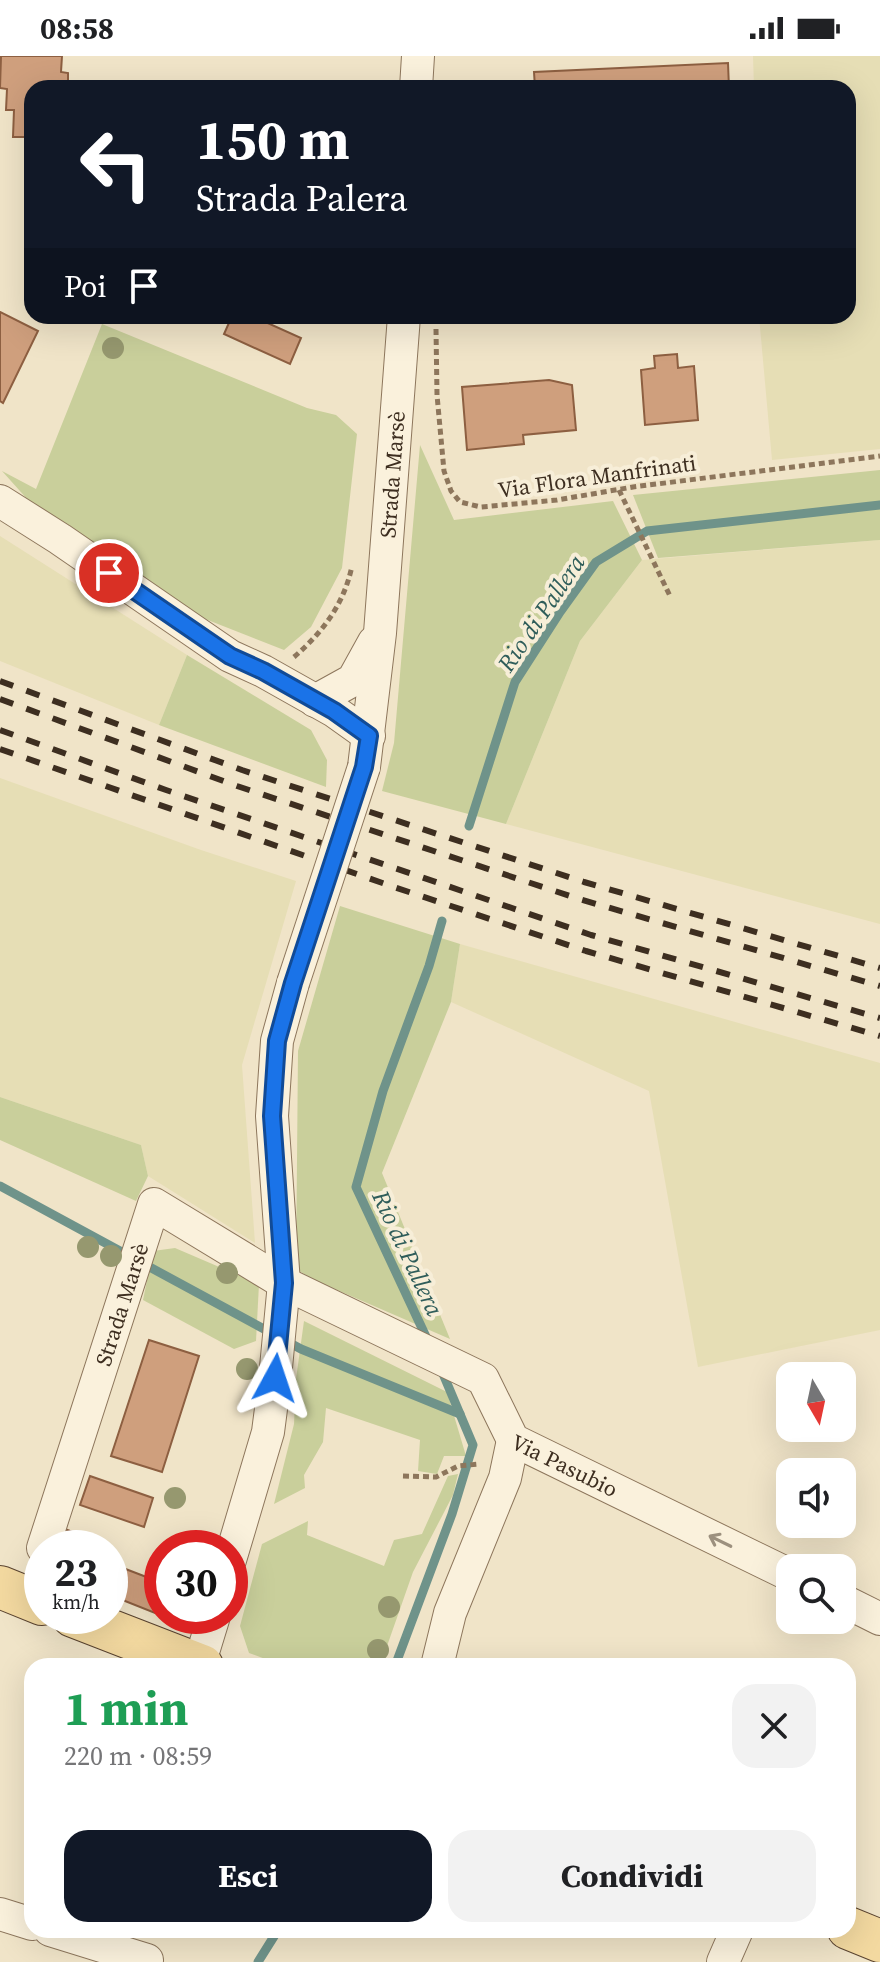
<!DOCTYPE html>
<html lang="it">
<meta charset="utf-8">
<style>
body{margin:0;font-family:"Source Serif 4",serif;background:#f2f2f2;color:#202124;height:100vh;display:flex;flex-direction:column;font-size:30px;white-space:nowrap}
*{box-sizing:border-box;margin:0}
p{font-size:26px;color:#757577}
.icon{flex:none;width:44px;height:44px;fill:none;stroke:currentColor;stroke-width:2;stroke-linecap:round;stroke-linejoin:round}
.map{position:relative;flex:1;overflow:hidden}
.side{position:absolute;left:24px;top:1602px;width:832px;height:280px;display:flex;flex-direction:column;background:#fff;border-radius:24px;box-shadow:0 8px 32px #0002}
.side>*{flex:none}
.hud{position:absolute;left:24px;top:24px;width:832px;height:244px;border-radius:24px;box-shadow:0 8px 32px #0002;background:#111827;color:#fff;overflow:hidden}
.needle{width:52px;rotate:171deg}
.tools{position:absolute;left:776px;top:1306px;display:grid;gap:16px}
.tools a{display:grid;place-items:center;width:80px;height:80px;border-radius:16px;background:#fff;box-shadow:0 8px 32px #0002;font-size:40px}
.speed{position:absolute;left:24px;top:1474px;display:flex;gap:16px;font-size:40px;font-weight:700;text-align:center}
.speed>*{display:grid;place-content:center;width:104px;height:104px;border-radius:50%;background:#fff;box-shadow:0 8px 32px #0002;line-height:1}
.speed small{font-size:20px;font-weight:400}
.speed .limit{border:12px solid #d22;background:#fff;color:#111}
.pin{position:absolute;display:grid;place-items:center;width:68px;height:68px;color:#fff;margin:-34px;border:4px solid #fff;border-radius:50%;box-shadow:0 2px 8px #0007}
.me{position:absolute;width:88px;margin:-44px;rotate:5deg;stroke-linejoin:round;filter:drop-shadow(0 0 6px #0008)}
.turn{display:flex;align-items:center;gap:28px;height:168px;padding:0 40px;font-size:36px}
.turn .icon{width:104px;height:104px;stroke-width:2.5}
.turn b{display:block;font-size:56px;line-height:68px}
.then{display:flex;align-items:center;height:76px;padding:0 40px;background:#0003;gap:16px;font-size:30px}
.round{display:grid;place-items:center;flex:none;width:84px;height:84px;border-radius:24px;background:#f2f2f2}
.headline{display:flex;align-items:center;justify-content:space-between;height:136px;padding:0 40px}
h1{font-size:48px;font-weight:700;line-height:60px;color:#1e9e55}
.button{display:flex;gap:16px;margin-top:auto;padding:16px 40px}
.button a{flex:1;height:92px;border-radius:24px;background:#111827;color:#fff;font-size:32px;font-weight:700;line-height:92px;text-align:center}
.button a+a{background:#f2f2f2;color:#202124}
.status{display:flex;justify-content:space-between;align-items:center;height:56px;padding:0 40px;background:#fff;direction:ltr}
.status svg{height:22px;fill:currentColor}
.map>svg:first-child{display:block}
.farmland{fill:#e6deb5}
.green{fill:#c9cf9b}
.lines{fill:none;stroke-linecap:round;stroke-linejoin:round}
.stream{stroke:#6f938a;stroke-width:9}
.building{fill:#cf9f7d;stroke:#8d5f41;stroke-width:2}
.minor-casing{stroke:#8d765c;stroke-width:34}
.major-casing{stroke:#5b4430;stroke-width:44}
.path{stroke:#8d765c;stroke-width:5;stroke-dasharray:6 4;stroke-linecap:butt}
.minor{stroke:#faf1dc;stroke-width:32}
.major{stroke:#f3d9a0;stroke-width:42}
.rail{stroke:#3d2e20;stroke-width:6;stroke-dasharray:14 14;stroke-linecap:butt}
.minor-bridge-casing{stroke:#8d765c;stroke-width:34;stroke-linecap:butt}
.minor-bridge{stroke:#faf1dc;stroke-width:32}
.tree{fill:#96986f}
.oneway{stroke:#9c907e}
.route-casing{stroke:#114b97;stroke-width:20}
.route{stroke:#1a73e8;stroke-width:14}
.labels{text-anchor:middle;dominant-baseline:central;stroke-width:8;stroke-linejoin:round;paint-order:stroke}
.street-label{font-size:22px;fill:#3d2e20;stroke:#f7eed8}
.water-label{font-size:24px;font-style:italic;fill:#2f5d5a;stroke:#f7eed8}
</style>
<div class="status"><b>08:58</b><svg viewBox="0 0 49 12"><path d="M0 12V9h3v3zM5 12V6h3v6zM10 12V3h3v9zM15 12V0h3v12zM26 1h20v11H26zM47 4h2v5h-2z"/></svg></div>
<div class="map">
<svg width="880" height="1906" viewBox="0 0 880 1906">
<rect width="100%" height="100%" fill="#f0e4c8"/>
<g class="farmland">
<path d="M753 0H880V393L772 404 759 260H848V32H754Z"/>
<path d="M0 480 187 599 159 669 0 605Z"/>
<path d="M880 484V868L506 768 580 585 642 504Z"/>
<path d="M0 722 201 794 296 825 242 1009 255 1187 148 1120 141 1089 0 1041Z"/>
<path d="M460 888 880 1007V1274L698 1311 649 1035 451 946Z"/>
</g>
<g class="green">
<path d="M102 268 307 352 336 359 357 378 342 512 311 571 284 594 190 557 28 444 2 415 36 433Z"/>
<path d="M420 389 454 464 613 445 642 504 580 585 506 768 382 735 394 687Z"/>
<path d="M880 414V484L658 502 633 439Z"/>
<path d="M187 599 311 674 327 704 326 731 159 669Z"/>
<path d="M340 850 460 888 451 946 382 1117 450 1283 314 1224 296 1213 298 995Z"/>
<path d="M0 1041 141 1089 148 1120 136 1145 0 1084Z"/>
<path d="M175 1192 259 1228 256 1285 234 1293 143 1244 153 1195Z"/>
<path d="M304 1265 447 1336 466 1400H444L437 1418 418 1415 420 1384 326 1352 323 1386 304 1419 305 1432 274 1448 294 1368 296 1323Z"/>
<path d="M458 1418 453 1439 413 1516 380 1610H284L249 1597 240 1570 262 1488 308 1465 307 1479 384 1510 394 1484 422 1478 448 1420Z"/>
</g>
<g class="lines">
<g class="stream">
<path d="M469 770 515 626 560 556 596 506 647 475 880 449"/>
<path d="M0 1130 301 1293 460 1358"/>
<path d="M428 1285 356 1131 383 1035 429 910 442 865"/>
<path d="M395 1610 452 1458 473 1389 441 1313"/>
<path d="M258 1906 278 1874"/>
</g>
</g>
<g class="building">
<path d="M1 0H62L61 16 68 17V32H32V81H13L14 54H6L7 33 0 32Z"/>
<path d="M728 7 729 32H535L534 16Z"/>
<path d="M0 256 38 275 3 347 0 345Z"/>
<path d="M232 260H252L301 282 290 308 224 278Z"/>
<path d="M677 298 678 312 694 310 698 364 645 369 641 314 655 312 654 300Z"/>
<path d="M549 324 572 329 576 374 523 379 524 388 467 394 462 331Z"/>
<path d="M149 1284 199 1300 162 1416 111 1400Z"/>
<path d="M90 1420 153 1442 144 1471 80 1449Z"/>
<path d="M65 1473 88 1482 84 1492H57Z"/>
<path d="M110 1507 162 1527V1539L155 1557 110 1539Z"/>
</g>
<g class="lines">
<g class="minor-casing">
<g id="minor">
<path d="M416 32 418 0"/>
<path d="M0 445 60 483 230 600 263 615 334 655 369 680"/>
<path d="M315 645 353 624 374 586"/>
<path id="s1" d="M364 711 380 577 404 260"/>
<path id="s2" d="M43 1492 154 1148 284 1227 483 1323 513 1384 790 1519"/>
<path d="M230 1504 268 1376 275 1322 284 1227 272 1060 277 985 293 927"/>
<path d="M842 1544 880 1563"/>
<path d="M199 1609 214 1560"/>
<path d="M437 1610 450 1557 505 1422 513 1384"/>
<path d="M0 1858 32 1868"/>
<path d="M50 1874 147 1904"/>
<path d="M723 1906 737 1874"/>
</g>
</g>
<g class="major-casing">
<g id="major">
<path d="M0 1531 42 1548"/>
<path d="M73 1560 202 1610"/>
<path d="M848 1872 880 1885"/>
</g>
</g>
<g class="path">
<path d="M436 273 437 339 444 415 451 435 460 446 481 451 557 444 633 431 880 400"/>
<path d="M619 434 670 540"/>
<path d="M294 601C323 576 344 548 352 510"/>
<path d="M403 1420 436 1421 458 1410 480 1408"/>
</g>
<use href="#minor" class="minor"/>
<use href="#major" class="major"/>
<g class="rail">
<path d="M0 625 242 714 584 826 880 912"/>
<path d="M0 643 237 730 579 843 880 930"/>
<path d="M0 674 166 734 591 879 880 962"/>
<path d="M0 693 391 830 586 895 880 980"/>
</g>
<g class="minor-bridge-casing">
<path id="minor-bridge" d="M293 927 364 711"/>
</g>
<use href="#minor-bridge" class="minor-bridge"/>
</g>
<g class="tree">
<circle cx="113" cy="292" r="11"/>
<circle cx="88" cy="1191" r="11"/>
<circle cx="111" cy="1200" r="11"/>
<circle cx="227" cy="1217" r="11"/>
<circle cx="247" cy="1313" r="11"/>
<circle cx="175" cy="1442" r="11"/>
<circle cx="389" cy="1551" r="11"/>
<circle cx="378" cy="1594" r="11"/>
</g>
<defs><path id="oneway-shaft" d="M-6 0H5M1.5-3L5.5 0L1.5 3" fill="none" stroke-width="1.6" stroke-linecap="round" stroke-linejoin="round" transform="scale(2)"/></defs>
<use class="oneway" href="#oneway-shaft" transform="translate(720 1485) rotate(-154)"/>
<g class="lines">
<g class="route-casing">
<path id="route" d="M109 517 230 600 263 615 334 655 369 680 364 711 293 927 277 985 272 1060 284 1227 275 1322"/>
</g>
<use href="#route" class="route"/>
</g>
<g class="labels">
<g class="street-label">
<text stroke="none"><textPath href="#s1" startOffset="294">Strada Marsè</textPath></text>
<text transform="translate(597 420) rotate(-8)">Via Flora Manfrinati</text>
<text stroke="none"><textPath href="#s2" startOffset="256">Strada Marsè</textPath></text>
<text stroke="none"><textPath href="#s2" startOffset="860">Via Pasubio</textPath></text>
</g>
<g class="water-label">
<text transform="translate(541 557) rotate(-56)">Rio di Pallera</text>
<text transform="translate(408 1197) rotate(65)">Rio di Pallera</text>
</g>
</g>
</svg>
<div class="tools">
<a><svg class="needle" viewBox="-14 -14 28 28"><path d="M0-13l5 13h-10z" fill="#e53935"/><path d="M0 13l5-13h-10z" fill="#757577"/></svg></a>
<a><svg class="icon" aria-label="sound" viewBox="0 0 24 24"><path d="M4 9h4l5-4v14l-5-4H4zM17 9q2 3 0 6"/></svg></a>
<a><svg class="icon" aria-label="search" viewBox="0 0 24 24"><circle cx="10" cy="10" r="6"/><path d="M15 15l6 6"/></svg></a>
</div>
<div class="speed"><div>23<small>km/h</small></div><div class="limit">30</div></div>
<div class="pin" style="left:109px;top:517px;background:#d93025"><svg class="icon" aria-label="arrive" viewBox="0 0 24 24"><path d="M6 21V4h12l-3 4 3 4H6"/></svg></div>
<svg class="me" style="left:275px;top:1322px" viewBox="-20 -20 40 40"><path d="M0-17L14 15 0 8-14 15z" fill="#1a73e8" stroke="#fff" stroke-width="4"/></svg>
<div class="hud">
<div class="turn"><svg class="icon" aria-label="left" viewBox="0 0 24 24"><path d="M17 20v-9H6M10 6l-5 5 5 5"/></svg><div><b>150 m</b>Strada Palera</div></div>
<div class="then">Poi<svg class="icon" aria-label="arrive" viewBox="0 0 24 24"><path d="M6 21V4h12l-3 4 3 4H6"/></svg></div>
</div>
<section class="side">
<div class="headline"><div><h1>1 min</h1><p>220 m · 08:59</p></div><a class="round"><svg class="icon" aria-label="close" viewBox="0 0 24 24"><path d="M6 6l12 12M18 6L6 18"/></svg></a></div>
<div class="button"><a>Esci</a><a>Condividi</a></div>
</section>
</div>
